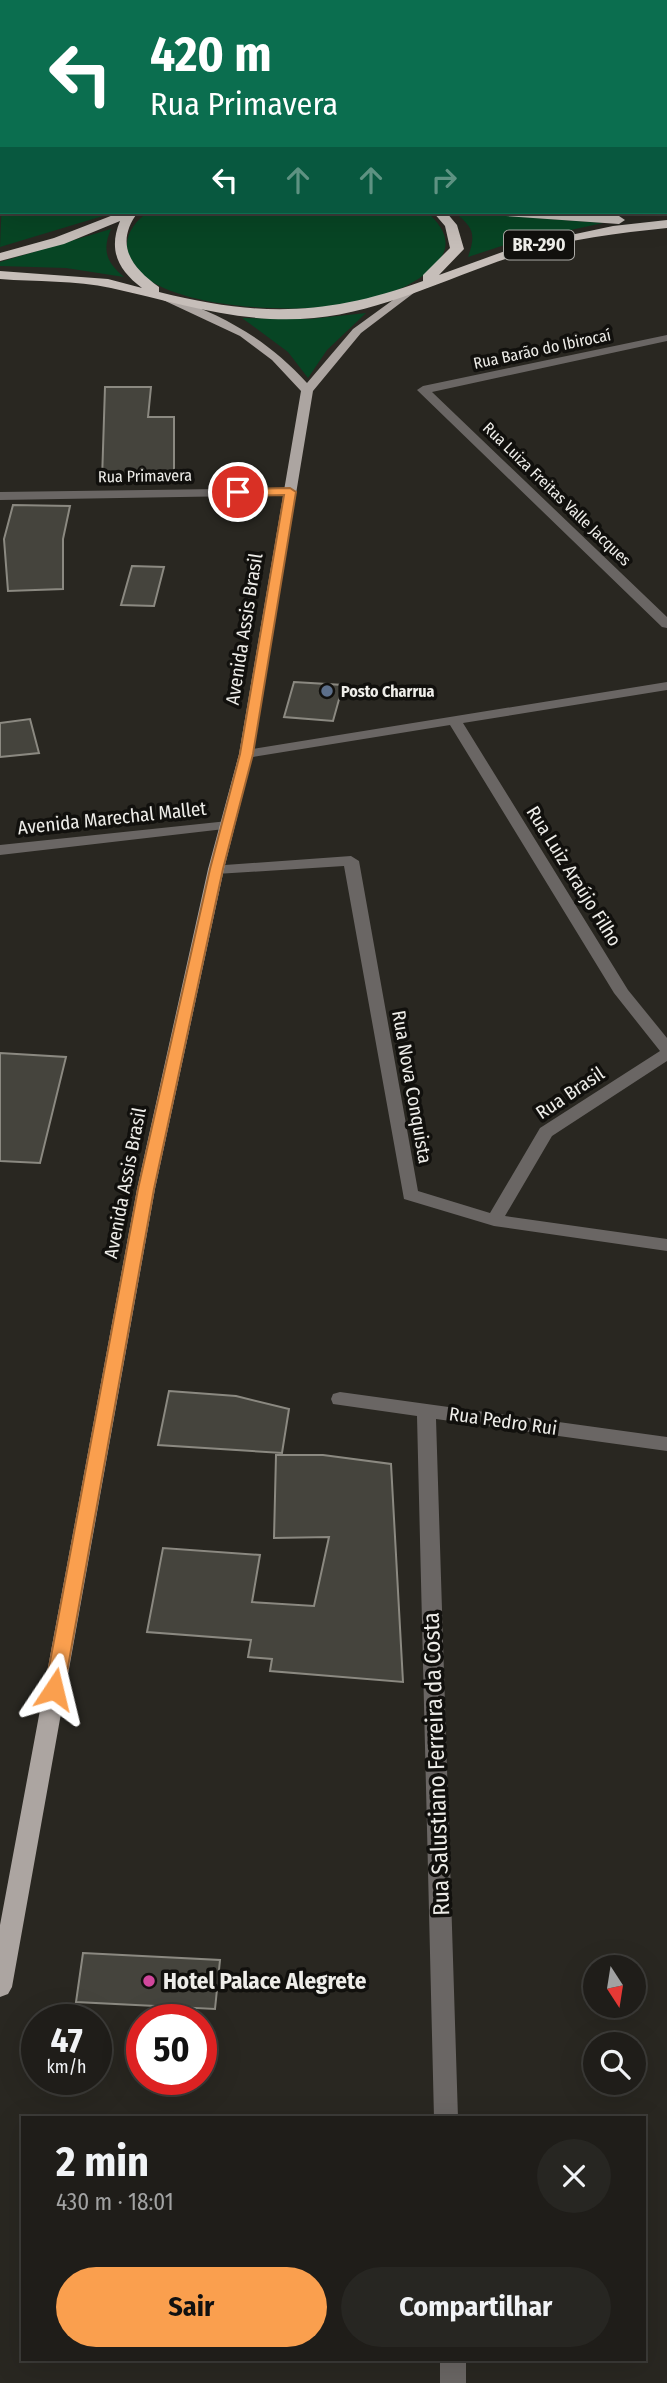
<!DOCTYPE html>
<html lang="pt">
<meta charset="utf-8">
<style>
body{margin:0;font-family:"Fira Sans Condensed",sans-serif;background:#272622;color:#f1f3f6;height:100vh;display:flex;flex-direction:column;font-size:26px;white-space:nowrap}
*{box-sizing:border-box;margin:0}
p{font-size:23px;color:#a1a2a2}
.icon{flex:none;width:38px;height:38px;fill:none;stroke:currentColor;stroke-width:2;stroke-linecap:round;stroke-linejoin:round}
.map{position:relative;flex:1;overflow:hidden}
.side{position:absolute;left:21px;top:2116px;width:625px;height:245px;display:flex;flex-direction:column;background:#1f1d19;border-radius:0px;box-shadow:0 7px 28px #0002,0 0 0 2px #3c3b38}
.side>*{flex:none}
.hud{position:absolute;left:0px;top:0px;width:668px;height:214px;box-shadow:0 7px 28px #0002,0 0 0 2px #3c3b38;background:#0b6e4f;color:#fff;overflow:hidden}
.needle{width:46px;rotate:168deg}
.fabs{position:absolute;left:583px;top:1955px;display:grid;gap:14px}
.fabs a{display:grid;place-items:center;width:63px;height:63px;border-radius:50%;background:#1f1d19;box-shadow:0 7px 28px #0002,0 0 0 2px #3c3b38;font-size:35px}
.speed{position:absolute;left:21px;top:2004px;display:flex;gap:14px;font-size:35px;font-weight:700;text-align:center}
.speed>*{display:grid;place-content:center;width:91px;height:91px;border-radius:50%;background:#1f1d19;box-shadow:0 7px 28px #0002,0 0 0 2px #3c3b38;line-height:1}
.speed small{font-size:18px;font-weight:400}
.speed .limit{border:10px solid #d22;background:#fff;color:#111}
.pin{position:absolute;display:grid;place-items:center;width:60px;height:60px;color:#fff;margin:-30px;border:4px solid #fff;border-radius:50%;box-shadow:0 2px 7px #0007}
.me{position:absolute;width:77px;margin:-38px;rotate:10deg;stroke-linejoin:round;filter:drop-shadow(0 0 5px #0008)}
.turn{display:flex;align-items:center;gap:24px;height:147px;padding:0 35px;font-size:32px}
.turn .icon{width:91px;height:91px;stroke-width:2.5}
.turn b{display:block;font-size:49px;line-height:60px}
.lanes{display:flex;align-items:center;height:66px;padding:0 35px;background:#0003;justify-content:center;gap:35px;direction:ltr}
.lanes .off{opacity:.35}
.round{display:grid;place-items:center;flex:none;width:74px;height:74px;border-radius:37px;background:#272622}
.headline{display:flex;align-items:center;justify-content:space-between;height:119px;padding:0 35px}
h1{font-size:42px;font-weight:700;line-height:52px}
.cta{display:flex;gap:14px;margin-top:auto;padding:14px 35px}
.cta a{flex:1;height:80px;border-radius:42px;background:#fa9f4e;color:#111;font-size:28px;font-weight:700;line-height:80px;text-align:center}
.cta a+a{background:#272622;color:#f1f3f6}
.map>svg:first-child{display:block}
.green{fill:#074524}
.building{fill:#45443d;stroke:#8b8981;stroke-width:2}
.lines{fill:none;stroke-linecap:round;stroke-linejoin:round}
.minor{fill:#6a6664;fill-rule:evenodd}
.major{fill:#aca5a1;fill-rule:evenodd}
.highway{fill:#c6beb9;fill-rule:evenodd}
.route{fill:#fa9f4e;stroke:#a26733;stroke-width:2}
.service-dot{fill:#5c6f8a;stroke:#11100d;stroke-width:2.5}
.hotel-dot{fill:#d1479c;stroke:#11100d;stroke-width:2.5}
.labels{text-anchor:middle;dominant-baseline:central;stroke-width:7;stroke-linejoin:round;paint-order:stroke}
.far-street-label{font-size:16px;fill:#eeede9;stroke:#11100d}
.far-poi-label{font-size:16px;font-weight:bold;fill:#eeede9;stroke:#11100d;text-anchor:start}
.shield{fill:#11100d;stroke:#acaba7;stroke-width:2}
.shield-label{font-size:18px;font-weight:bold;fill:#eeede9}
.street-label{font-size:19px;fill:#eeede9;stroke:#11100d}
.near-street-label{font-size:23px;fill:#eeede9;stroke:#11100d}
.near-poi-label{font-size:23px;font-weight:bold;fill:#eeede9;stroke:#11100d;text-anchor:start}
</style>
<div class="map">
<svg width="667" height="2383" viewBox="0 0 667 2383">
<rect width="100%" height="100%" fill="#292721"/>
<g class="green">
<path d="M2 197V212H116L0 247Z"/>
<path d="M148 212H427C445 228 454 246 435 265 409 292 369 301 333 306 289 313 131 309 127 247 126 232 137 220 148 212Z"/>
<path d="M454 212 603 223 511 243 468 257C476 234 474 228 454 212Z"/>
<path d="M111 229C102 250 106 262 124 277L66 268 0 266V262Z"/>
<path d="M366 313 327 350 308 378 288 352 242 318 310 319Z"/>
</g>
<g class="building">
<path d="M105 387H151L148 417H174V479L102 480Z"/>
<path d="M13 505 70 506 63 539V589L8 591 4 539Z"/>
<path d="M132 566 164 567 154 606 121 605Z"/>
<path d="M294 682 343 685 333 721 284 717Z"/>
<path d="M30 719 39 753 0 757V723Z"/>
<path d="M0 1053 66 1057 40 1163 0 1161Z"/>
<path d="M169 1391 236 1396 289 1409 282 1453 158 1445Z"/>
<path d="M276 1455H323L391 1464 403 1682 270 1671 272 1659 248 1657 251 1640 147 1632 163 1548 260 1555 252 1602 314 1606 329 1537 274 1538Z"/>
<path d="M83 1953 220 1960 215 2009 76 2002Z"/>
</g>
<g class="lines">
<g class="minor">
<rect x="194" y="0" width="10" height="2"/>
<path d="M0 1 4 2 2 7H0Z"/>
<path d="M667 335V341L432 392 667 617V628L662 627 417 390 423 386Z"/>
<path d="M290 488 294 489V495L0 500V492Z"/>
<path d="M667 682V690L463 723 628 990 667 1038V1061L552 1136 505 1216 667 1239V1251L494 1226 404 1199 344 866 216 874 211 872 208 869 211 866 351 856 359 861 418 1191 490 1213 540 1128 660 1051 614 993 450 725 246 758 239 754 246 750Z"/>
<path d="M228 821 235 825 233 828 0 855V845Z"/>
<path d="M340 1392 667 1437V1451L436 1419 458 2118H434L417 1416 333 1404 331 1399 333 1394Z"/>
<rect x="440" y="2359" width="26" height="24"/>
</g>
<path class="major" d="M415 284 419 285V289L361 333 313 391 253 754 224 869 155 1189 12 1987 8 1994 0 1997V1925L137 1189 208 869 239 754 301 391 272 360 240 336 161 299 171 297C225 316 268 340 307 383L353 329Z"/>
<g class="highway">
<path d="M121 212H138C114 244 131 267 159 287V292C259 317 326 316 423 281V275L450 248 445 226 433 212H446L457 225 464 249 439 275 519 246 613 226 667 220V228C619 233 568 239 521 254 452 275 387 311 314 318 243 325 179 303 111 288 76 280 36 282 0 279V271L108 279 142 288C118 270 108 250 120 221L64 244 0 261V253L54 238Z"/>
<path d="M500 212 619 216 625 220 619 224 506 216Z"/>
</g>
</g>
<path class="route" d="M290 488 296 492 253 754 223 869 154 1189 64 1689 61 1695H48L45 1689 138 1189 210 869 240 754 284 495 238 496 232 492 238 489Z"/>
<circle class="service-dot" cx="327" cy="691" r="7"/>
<circle class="hotel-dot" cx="149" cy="1981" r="7"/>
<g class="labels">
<g class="far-street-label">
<text transform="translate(542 349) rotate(-12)">Rua Barão do Ibirocaí</text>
<text transform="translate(145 476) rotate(-1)">Rua Primavera</text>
<text transform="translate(557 494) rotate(44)">Rua Luiza Freitas Valle Jacques</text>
</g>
<g class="far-poi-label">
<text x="341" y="691">Posto Charrua</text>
</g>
<rect class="shield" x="504" y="230.5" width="70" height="29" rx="5"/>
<g class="shield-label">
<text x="539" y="245">BR-290</text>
</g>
<g class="street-label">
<text transform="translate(244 629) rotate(-81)">Avenida Assis Brasil</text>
<text transform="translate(112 818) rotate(-6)">Avenida Marechal Mallet</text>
<text transform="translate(574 876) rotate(58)">Rua Luiz Araújo Filho</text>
<text transform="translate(412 1087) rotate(80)">Rua Nova Conquista</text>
<text transform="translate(570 1093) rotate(-34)">Rua Brasil</text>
<text transform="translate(125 1183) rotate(-79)">Avenida Assis Brasil</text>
<text transform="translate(503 1421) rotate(8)">Rua Pedro Rui</text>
</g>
<g class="near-street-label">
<text transform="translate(436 1764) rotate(-92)">Rua Salustiano Ferreira da Costa</text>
</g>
<g class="near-poi-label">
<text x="163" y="1981">Hotel Palace Alegrete</text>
</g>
</g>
</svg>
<div class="fabs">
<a><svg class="needle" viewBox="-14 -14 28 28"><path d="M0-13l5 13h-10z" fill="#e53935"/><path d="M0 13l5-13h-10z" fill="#a1a2a2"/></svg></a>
<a><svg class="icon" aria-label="search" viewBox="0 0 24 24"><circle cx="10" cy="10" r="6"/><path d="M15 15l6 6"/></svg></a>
</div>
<div class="speed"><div>47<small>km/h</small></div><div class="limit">50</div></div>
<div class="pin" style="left:238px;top:492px;background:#d93025"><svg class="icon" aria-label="arrive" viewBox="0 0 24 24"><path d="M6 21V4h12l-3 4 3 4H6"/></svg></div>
<svg class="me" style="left:54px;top:1689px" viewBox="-20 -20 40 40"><path d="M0-17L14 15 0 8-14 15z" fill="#fa9f4e" stroke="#fff" stroke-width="4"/></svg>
<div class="hud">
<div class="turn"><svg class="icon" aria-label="left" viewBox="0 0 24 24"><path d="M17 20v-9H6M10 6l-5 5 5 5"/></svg><div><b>420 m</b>Rua Primavera</div></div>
<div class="lanes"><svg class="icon" aria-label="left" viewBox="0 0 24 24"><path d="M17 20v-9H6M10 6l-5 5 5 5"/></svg><svg class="icon off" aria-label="ahead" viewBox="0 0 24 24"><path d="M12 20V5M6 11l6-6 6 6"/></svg><svg class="icon off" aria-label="ahead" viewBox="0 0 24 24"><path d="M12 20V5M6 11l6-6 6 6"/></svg><svg class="icon off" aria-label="right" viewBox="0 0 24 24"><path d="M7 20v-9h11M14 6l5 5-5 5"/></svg></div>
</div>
<section class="side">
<div class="headline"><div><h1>2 min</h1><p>430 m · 18:01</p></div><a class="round"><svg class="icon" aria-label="close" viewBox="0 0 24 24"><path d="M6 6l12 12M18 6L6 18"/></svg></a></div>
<div class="cta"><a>Sair</a><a>Compartilhar</a></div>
</section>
</div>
